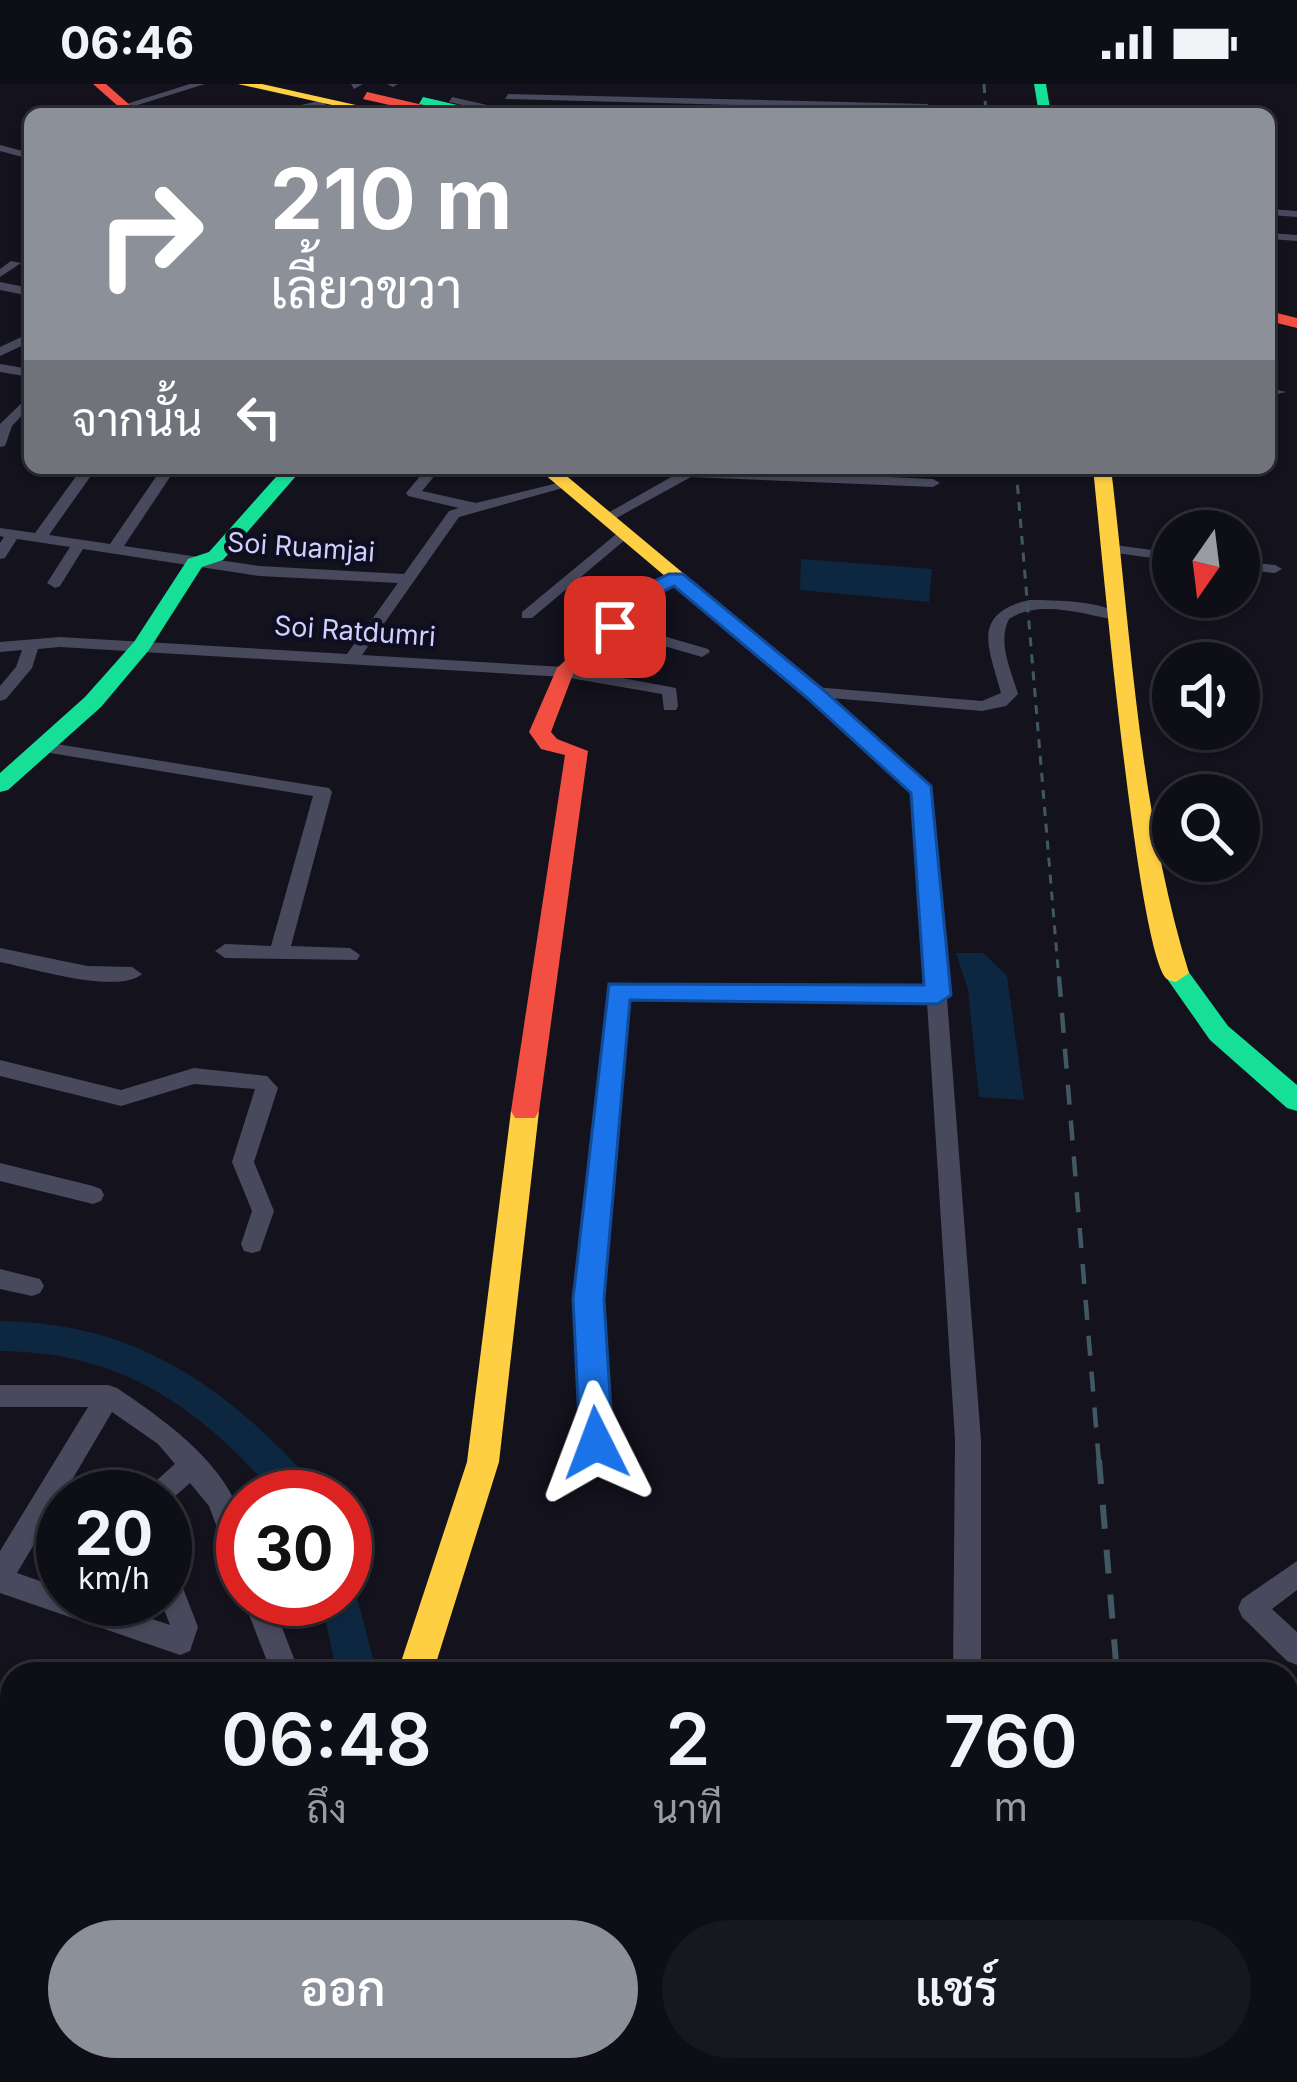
<!DOCTYPE html>
<html lang="th">
<meta charset="utf-8">
<style>
body{margin:0;font-family:Inter,Sarabun,sans-serif;background:#17171f;color:#f1f3f6;height:100vh;display:flex;flex-direction:column;font-size:45px;white-space:nowrap}
*{box-sizing:border-box;margin:0}
p{font-size:39px;color:#9b9ca1}
.icon{flex:none;width:66px;height:66px;fill:none;stroke:currentColor;stroke-width:2;stroke-linecap:round;stroke-linejoin:round}
.map{position:relative;flex:1;overflow:hidden}
.drawer{position:absolute;left:0px;top:1578px;width:1299px;height:420px;display:flex;flex-direction:column;background:#0e0e16;border-radius:36px 36px 0 0;box-shadow:0 3px 9px #0004,0 0 0 3px #2e2e35}
.drawer>*{flex:none}
.top-card{position:absolute;left:24px;top:24px;width:1251px;height:366px;border-radius:18px;box-shadow:0 3px 9px #0004,0 0 0 3px #2e2e35;background:#8c9099;color:#fff;overflow:hidden}
.needle{width:78px;rotate:194deg}
.buttons{position:absolute;left:1152px;top:426px;display:grid;gap:24px}
.buttons a{display:grid;place-items:center;width:108px;height:108px;border-radius:50%;background:#0e0e16;box-shadow:0 3px 9px #0004,0 0 0 3px #2e2e35;font-size:60px}
.speed{position:absolute;left:36px;top:1386px;display:flex;gap:24px;font-size:60px;font-weight:700;text-align:center}
.speed>*{display:grid;place-content:center;width:156px;height:156px;border-radius:50%;background:#0e0e16;box-shadow:0 3px 9px #0004,0 0 0 3px #2e2e35;line-height:1}
.speed small{font-size:30px;font-weight:400}
.speed .limit{border:18px solid #d22;background:#fff;color:#111}
.pin{position:absolute;display:grid;place-items:center;width:102px;height:102px;color:#fff;margin:-51px;border-radius:24px;box-shadow:0 6px 18px #0006}
.me{position:absolute;width:132px;margin:-66px;rotate:357deg;stroke-linejoin:round;filter:drop-shadow(0 0 9px #0008)}
.turn{display:flex;align-items:center;gap:42px;height:252px;padding:0 48px;font-size:54px}
.turn .icon{width:156px;height:156px;stroke-width:2.5}
.turn b{display:block;font-size:84px;line-height:102px}
.then{display:flex;align-items:center;height:114px;padding:0 48px;background:#0003;gap:24px;font-size:45px}
.eta{display:flex;justify-content:space-evenly;align-items:center;height:204px;text-align:center}
.eta b{font-size:72px;font-weight:600;line-height:84px}
.primary-button{display:flex;gap:24px;margin-top:auto;padding:24px 48px}
.primary-button a{flex:1;height:138px;border-radius:72px;background:#8c9099;color:#fff;font-size:48px;font-weight:600;line-height:138px;text-align:center}
.primary-button a+a{background:#17171f;color:#f1f3f6}
.status{display:flex;justify-content:space-between;align-items:center;height:84px;padding:0 60px;background:#0e0e16;direction:ltr}
.status svg{height:33px;fill:currentColor}
.map>svg:first-child{display:block}
.water{fill:#0e2740}
.lines{fill:none;stroke-linecap:round;stroke-linejoin:round}
.river{fill:#0e2740;fill-rule:evenodd}
.street{fill:#48495d;fill-rule:evenodd}
.fast{fill:#16e098;fill-rule:evenodd}
.slow{fill:#ffcf43;fill-rule:evenodd}
.jam{fill:#f24e42;fill-rule:evenodd}
.rail-far2{stroke:#415864;stroke-width:3;stroke-dasharray:9 8;stroke-linecap:butt}
.rail-far1{stroke:#415864;stroke-width:4.5;stroke-dasharray:20 16;stroke-linecap:butt}
.rail{stroke:#415864;stroke-width:6;stroke-dasharray:24 21;stroke-linecap:butt}
.route{fill:#1a73e8;stroke:#114b97;stroke-width:3}
.labels{text-anchor:middle;dominant-baseline:central;stroke-width:9;stroke-linejoin:round;paint-order:stroke}
.far-street-label{font-size:27px;fill:#cfd0fd;stroke:#0f0e21}
</style>
<div class="status"><b>06:46</b><svg viewBox="0 0 49 12"><path d="M0 12V9h3v3zM5 12V6h3v6zM10 12V3h3v9zM15 12V0h3v12zM26 1h20v11H26zM47 4h2v5h-2z"/></svg></div>
<div class="map">
<svg width="1297" height="1998" viewBox="0 0 1297 1998">
<rect width="100%" height="100%" fill="#13121d"/>
<g class="water">
<path d="M801 475 932 485 929 518 800 506Z"/>
<path d="M956 869H983L1007 892 1024 1016 979 1013 968 906Z"/>
</g>
<g class="lines">
<g class="river">
<path d="M0 1237C138 1239 225 1302 315 1401L320 1413H278C199 1323 123 1268 0 1267Z"/>
<path d="M345 1499 354 1502 377 1590H337L321 1515H345Z"/>
<path d="M1297 1907V1953L1287 1957V1911Z"/>
</g>
<g class="street">
<path d="M190 0H205L128 24 120 22Z"/>
<path d="M351 0H363L354 5Z"/>
<path d="M387 0H398L393 3Z"/>
<path d="M508 10 927 20 932 23 927 26 505 15Z"/>
<path d="M452 13 509 26 511 28 502 30 449 18Z"/>
<path d="M323 16 326 21 282 30H262Z"/>
<path d="M174 24 177 29 160 30Z"/>
<path d="M356 24 359 29 333 30 335 28Z"/>
<path d="M0 61 30 69V75L0 67Z"/>
<path d="M1269 125 1297 127V133L1269 131Z"/>
<path d="M1269 149 1297 151V157L1269 155Z"/>
<path d="M11 177 21 179 0 193V185Z"/>
<path d="M0 198 30 204V212L0 206Z"/>
<path d="M30 249V258L0 272V263Z"/>
<path d="M0 280 30 285V293L0 288Z"/>
<path d="M1269 304 1286 308 1269 312Z"/>
<path d="M30 311V323L12 342 5 362 0 363V340Z"/>
<path d="M82 384 95 386 49 451 110 460 162 384H176L124 462 259 482 404 490 449 427 459 424 408 412 406 409 427 384H441L422 407 476 419 570 396V402L459 433 362 571 564 583 676 604 678 622 676 626H664L662 610 564 593 60 563 38 565 32 584 6 615 0 617V602L16 583 22 566 0 568V558L60 553 347 570 398 499 259 492 83 465 60 502 55 504 47 499 70 463 17 455 5 474 0 475V459L4 453 0 452V444L35 449Z"/>
<path d="M687 384 933 395 940 399 933 403 691 393 611 437 599 434Z"/>
<path d="M620 447 632 450 532 534H522V528Z"/>
<path d="M1108 460 1173 469V477L1103 467V461Z"/>
<path d="M1239 477 1275 481 1282 485 1275 489 1239 485Z"/>
<path d="M1029 516C1059 516 1099 517 1124 531L1116 536C1083 530 1039 515 1009 535 997 559 1011 586 1018 610L1006 622 982 627 831 614 931 707 981 1356V1590H953L955 1356 927 918 627 913 600 1215 609 1359 605 1367 596 1370 587 1367 583 1359 576 1215 611 901 926 904 913 709 806 608 814 603 982 617 1001 609C989 564 970 530 1029 516Z"/>
<path d="M615 538 708 565 710 568 702 573 609 546V540Z"/>
<path d="M44 658 329 704 332 708 291 862 350 864 360 871 357 876 225 874 215 867 225 860 271 862 313 712 38 667V659Z"/>
<path d="M0 864 87 882 132 883 142 890C118 911 31 884 0 878Z"/>
<path d="M0 976 121 1006 194 984 267 992 278 1004 254 1078 274 1127 260 1167 252 1169 244 1167 241 1160 252 1127 232 1078 255 1005 194 1000 121 1022 0 992Z"/>
<path d="M0 1079 93 1102 101 1105 104 1111 101 1117 93 1120 0 1097Z"/>
<path d="M0 1185 40 1195 44 1202 40 1209 32 1212 0 1205Z"/>
<path d="M0 1301H108L117 1304C163 1335 234 1384 243 1444 245 1459 243 1477 243 1493L234 1489 209 1422 190 1399 165 1421V1413H143L147 1405 175 1380 158 1360 112 1328 17 1489 63 1505V1515H93L170 1541 160 1515H165V1477L174 1481 198 1543 190 1567 180 1571 0 1509V1467L88 1323H0Z"/>
<path d="M1297 1477V1506L1272 1525 1297 1548V1581L1287 1577 1242 1533 1238 1524 1242 1515Z"/>
<path d="M243 1515H271L300 1590H272Z"/>
<path d="M245 1986H279L274 1998H240Z"/>
<path d="M491 1986H523L524 1998H492Z"/>
<path d="M939 1986H971L973 1992 977 1986H1120L1126 1998H942Z"/>
</g>
<g class="fast">
<path d="M1034 0H1046L1051 30H1039Z"/>
<path d="M423 13 483 27 485 30H463L419 20Z"/>
<path d="M284 384H303L223 476 202 483 149 566 101 623 8 706 0 708V689L85 613 134 558 188 475 209 468Z"/>
<path d="M1176 880 1185 883 1228 942 1297 1001V1027L1287 1024 1210 956 1163 889Z"/>
</g>
<g class="slow">
<path d="M238 0H262L396 30H372Z"/>
<path d="M537 384H557L821 604V612H807Z"/>
<path d="M1093 384H1111C1131 551 1139 727 1189 889L1176 898C1173 897 1170 897 1167 895 1137 871 1100 448 1093 384Z"/>
<path d="M525 1017 535 1020 539 1027 499 1378 436 1579 441 1590H404L400 1581 467 1378 511 1027 515 1020Z"/>
</g>
<g class="jam">
<path d="M93 0H106L140 30H127Z"/>
<path d="M367 8 449 27 451 30H429L363 15Z"/>
<path d="M1269 227 1297 234V244L1269 237Z"/>
<path d="M676 488 686 494 662 508 573 590 551 648 557 655 588 667 539 1027 535 1034H515L511 1027 565 671 541 665 529 648 557 584 648 500Z"/>
</g>
<g class="rail-far2">
<path d="M984 0 986 30"/>
<path d="M1016 384 1059 896"/>
</g>
<path class="rail-far1" d="M1059 893 1099 1379"/>
<g class="rail">
<path d="M1099 1376 1117 1590"/>
<path d="M1151 1986 1152 1998"/>
</g>
</g>
<path class="route" d="M669 490H683L821 604 931 702 951 911 938 920 630 916 604 1215 613 1359 608 1370 596 1374 585 1370 580 1359 573 1215 609 900 924 901 911 709 806 613 674 502 662 508 622 547H608V539L648 500Z"/>
<g class="labels">
<g class="far-street-label">
<text transform="translate(301 463) rotate(4)">Soi Ruamjai</text>
<text transform="translate(355 547) rotate(4)">Soi Ratdumri</text>
</g>
</g>
</svg>
<div class="buttons">
<a><svg class="needle" viewBox="-14 -14 28 28"><path d="M0-13l5 13h-10z" fill="#e53935"/><path d="M0 13l5-13h-10z" fill="#9b9ca1"/></svg></a>
<a><svg class="icon" aria-label="sound" viewBox="0 0 24 24"><path d="M4 9h4l5-4v14l-5-4H4zM17 9q2 3 0 6"/></svg></a>
<a><svg class="icon" aria-label="search" viewBox="0 0 24 24"><circle cx="10" cy="10" r="6"/><path d="M15 15l6 6"/></svg></a>
</div>
<div class="speed"><div>20<small>km/h</small></div><div class="limit">30</div></div>
<div class="pin" style="left:615px;top:543px;background:#d93025"><svg class="icon" aria-label="arrive" viewBox="0 0 24 24"><path d="M6 21V4h12l-3 4 3 4H6"/></svg></div>
<svg class="me" style="left:596px;top:1359px" viewBox="-20 -20 40 40"><path d="M0-17L14 15 0 8-14 15z" fill="#1a73e8" stroke="#fff" stroke-width="4"/></svg>
<div class="top-card">
<div class="turn"><svg class="icon" aria-label="right" viewBox="0 0 24 24"><path d="M7 20v-9h11M14 6l5 5-5 5"/></svg><div><b>210 m</b>เลี้ยวขวา</div></div>
<div class="then">จากนั้น<svg class="icon" aria-label="left" viewBox="0 0 24 24"><path d="M17 20v-9H6M10 6l-5 5 5 5"/></svg></div>
</div>
<section class="drawer">
<div class="eta">
<div><b>06:48</b><p>ถึง</p></div>
<div><b>2</b><p>นาที</p></div>
<div><b>760</b><p>m</p></div>
</div>
<div class="primary-button"><a>ออก</a><a>แชร์</a></div>
</section>
</div>
